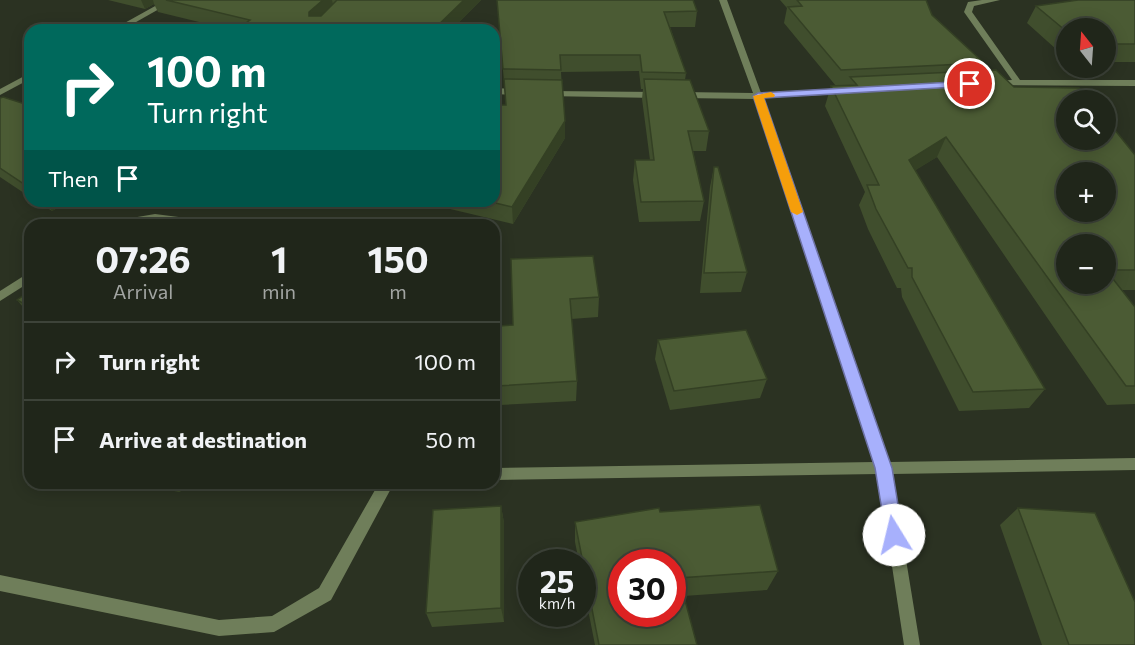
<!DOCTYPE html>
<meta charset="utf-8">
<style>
body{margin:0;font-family:Commissioner,sans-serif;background:#2d3227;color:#f1f3f6;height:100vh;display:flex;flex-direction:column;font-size:22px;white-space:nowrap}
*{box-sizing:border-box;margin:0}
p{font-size:20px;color:#a2a5a2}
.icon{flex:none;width:33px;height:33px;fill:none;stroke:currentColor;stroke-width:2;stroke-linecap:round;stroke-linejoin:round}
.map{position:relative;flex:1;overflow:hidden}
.side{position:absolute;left:24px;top:219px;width:476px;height:270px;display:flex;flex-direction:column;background:#20261a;border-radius:18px;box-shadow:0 3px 15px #0003,0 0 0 2px #3d4339}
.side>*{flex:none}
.top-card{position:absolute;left:24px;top:24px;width:476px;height:183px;border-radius:18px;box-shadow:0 3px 15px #0003,0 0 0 2px #3d4339;background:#00695c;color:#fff;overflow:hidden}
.needle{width:39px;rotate:343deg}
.buttons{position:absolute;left:1056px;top:18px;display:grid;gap:12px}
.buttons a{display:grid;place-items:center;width:60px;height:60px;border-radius:50%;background:#20261a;box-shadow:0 3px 15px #0003,0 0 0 2px #3d4339;font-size:30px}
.speed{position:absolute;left:518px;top:549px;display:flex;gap:12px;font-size:30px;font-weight:700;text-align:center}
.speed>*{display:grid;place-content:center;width:78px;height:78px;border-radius:50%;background:#20261a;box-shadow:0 3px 15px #0003,0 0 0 2px #3d4339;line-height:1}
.speed small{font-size:15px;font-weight:400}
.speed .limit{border:9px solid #d22;background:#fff;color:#111}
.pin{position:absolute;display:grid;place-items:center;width:51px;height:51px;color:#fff;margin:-26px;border:3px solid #fff;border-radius:50%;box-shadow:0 2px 6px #0007}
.me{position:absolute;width:66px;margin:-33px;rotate:351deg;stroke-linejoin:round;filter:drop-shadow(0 0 4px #0008)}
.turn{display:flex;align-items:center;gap:21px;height:126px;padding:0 24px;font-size:27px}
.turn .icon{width:78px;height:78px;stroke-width:2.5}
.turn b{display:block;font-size:42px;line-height:51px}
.then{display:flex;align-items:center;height:57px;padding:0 24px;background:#0003;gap:12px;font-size:22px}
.eta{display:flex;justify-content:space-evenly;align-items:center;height:102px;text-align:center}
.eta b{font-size:36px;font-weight:700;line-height:42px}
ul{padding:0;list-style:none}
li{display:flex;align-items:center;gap:18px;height:78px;padding:0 24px;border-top:2px solid #3d4339}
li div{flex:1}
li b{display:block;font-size:22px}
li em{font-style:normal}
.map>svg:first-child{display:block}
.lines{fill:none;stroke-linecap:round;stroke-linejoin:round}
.street{fill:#6f7e5a;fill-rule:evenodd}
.wall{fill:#404e2d}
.shaded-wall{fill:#344024}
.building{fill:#4b5b34;stroke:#344024;stroke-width:1.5;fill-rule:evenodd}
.route{fill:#a7b0fc;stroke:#6d72a4;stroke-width:1.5}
.slow{fill:#f59e0b}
</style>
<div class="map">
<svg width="1135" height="645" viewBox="0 0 1135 645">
<rect width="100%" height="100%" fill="#2b3222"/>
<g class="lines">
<g class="street">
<path d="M166 0H175L122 30H112Z"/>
<path d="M719 0H727L761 93 843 88 847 91 843 94 763 98 889 462 1135 458V470L892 474 920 645H904L878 474 494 480V468L875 462 755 99 681 98 677 95 681 92 753 93Z"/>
<path d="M982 0H1000L974 6 972 12 1020 80H1135V86L992 85V81L1012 80 964 12 968 2Z"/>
<path d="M30 73V79L0 95V89Z"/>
<path d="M494 88 519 89 523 92 519 95 494 94Z"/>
<path d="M549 91 657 92 661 95 657 98 546 96V92Z"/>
<path d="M155 214 210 221 215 225H186L155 220 132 225H109L114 221Z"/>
<path d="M30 272V282L0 301V291Z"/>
<path d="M379 483H394L331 600 274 632 219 636 0 591V575L219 620 272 616 319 588Z"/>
</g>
</g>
<g class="wall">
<path d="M108 0H481L451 30H232L158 12 154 4 145 9Z"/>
<path d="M497 0 697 11 695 27H670L686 73 685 80 709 131 706 151H693L704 201 700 221 639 222 633 180 635 160H650L642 99 643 89H641L639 71 561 72 565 138 513 224 425 203 423 208 361 201H494L506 105Z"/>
<path d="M780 0H926L932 15 984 63 981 70 1014 87 1135 155V290H1121L1135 307V404L1107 405 937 157 915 170 1045 389 1029 408 959 411 902 297 901 288H897L868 229 859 205 865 192 825 106 831 86H836L784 23 787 8Z"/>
<path d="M1135 0V62H1106V28H1066V58L1027 23 1036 6Z"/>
<path d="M0 98 28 105 30 104V197L0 177Z"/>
<path d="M714 167 747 272 741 292 700 293 710 187Z"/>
<path d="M37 201H70L52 211Z"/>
<path d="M511 259 599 297 598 317 571 319 577 381 576 401 500 405 497 386 513 325Z"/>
<path d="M30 291V315L17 300Z"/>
<path d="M658 340 767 379 760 398 670 410 655 359Z"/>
<path d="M127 483H185L180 492Z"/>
<path d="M501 506 504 523V622L432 627 426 613Z"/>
<path d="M1018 508 1135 645H1042L1000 525Z"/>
<path d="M660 512 778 571 767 590 684 596 697 645H595L582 579V562H579L575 542V522Z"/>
</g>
<g class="shaded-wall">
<path d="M141 0H153L154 4 145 9Z"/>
<path d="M323 0H332L334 9 313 28 309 16V12Z"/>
<path d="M464 0H481L451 30H433Z"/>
<path d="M565 121V138L513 224 512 207Z"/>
<path d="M946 137 937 157 900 180 909 160Z"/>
<path d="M45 201H70L52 211Z"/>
<path d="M422 201H425V203L423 208Z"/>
<path d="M173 483H185L180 492Z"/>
<path d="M501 506 504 523V622L501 608Z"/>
</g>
<g class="building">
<path d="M166 0H323L309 12V16H321L337 0H464L433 30H271L243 25 250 20Z"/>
<path d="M497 0H693L697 11 664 12 686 73 642 72 640 55H560L561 70 503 69Z"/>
<path d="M797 0H926L932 15 984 63 841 70 788 7 802 6Z"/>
<path d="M1078 0H1135V44H1106V28H1066V31L1036 6Z"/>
<path d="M996 70 1014 87 1079 88 1090 100H1066V140H1106V119L1135 155V270H1106L1135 307V386H1126L946 137 909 160 1045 389 973 392 912 277V268H908L876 209 867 185H879L831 86 857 85 850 77ZM1066 172H1106V212H1066ZM1066 244H1106V284H1066Z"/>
<path d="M504 79 562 80 565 121 512 207 487 201H494V105H506Z"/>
<path d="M644 79 690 80 709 131H688L704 201 641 202 635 160H654Z"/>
<path d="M3 97 28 105 30 104V188L0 168V98Z"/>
<path d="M714 167H718L747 272 704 273Z"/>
<path d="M593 256 599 297 570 299 577 381 497 386 498 326 513 325 511 259Z"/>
<path d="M30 291V307L17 300Z"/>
<path d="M746 330 767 379 674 391 658 340Z"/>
<path d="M760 505 778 571 679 578 697 645H599L575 522 659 508 660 512ZM621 562H672V614H621Z"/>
<path d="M501 506V608L426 613 433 510Z"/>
<path d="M1018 508 1095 513 1135 602V645H1069Z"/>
</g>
<path class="route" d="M970 81 975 84 973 86 764 98 892 468 903 535 900 540 894 543 888 540 886 535 875 468 753 96 758 93Z"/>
<path class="slow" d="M771 92 775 95 774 97 764 98 803 212 797 215 791 212 753 96Z"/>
</svg>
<div class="buttons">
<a><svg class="needle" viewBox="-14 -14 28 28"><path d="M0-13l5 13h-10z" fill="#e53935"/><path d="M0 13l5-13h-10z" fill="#a2a5a2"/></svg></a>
<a><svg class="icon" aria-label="search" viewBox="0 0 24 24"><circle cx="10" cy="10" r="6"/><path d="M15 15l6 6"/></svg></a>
<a>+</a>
<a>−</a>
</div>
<div class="speed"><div>25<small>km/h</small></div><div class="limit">30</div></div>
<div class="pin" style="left:970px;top:84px;background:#d93025"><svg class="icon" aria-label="arrive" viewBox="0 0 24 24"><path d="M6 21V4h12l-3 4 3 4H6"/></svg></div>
<svg class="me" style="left:894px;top:535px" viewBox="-20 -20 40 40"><circle r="19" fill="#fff"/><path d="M0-13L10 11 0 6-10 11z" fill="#a7b0fc"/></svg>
<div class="top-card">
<div class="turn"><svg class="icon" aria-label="right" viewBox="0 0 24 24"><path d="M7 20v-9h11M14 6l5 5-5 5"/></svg><div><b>100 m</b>Turn right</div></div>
<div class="then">Then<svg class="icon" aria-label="arrive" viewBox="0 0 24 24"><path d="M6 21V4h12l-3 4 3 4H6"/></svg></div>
</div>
<section class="side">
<div class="eta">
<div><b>07:26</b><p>Arrival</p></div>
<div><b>1</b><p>min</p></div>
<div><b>150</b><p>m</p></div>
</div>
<ul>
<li><svg class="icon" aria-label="right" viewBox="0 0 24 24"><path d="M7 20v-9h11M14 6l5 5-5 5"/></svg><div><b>Turn right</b></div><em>100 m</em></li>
<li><svg class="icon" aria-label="arrive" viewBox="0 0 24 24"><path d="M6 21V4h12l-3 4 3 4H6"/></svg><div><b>Arrive at destination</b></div><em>50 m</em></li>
</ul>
</section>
</div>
